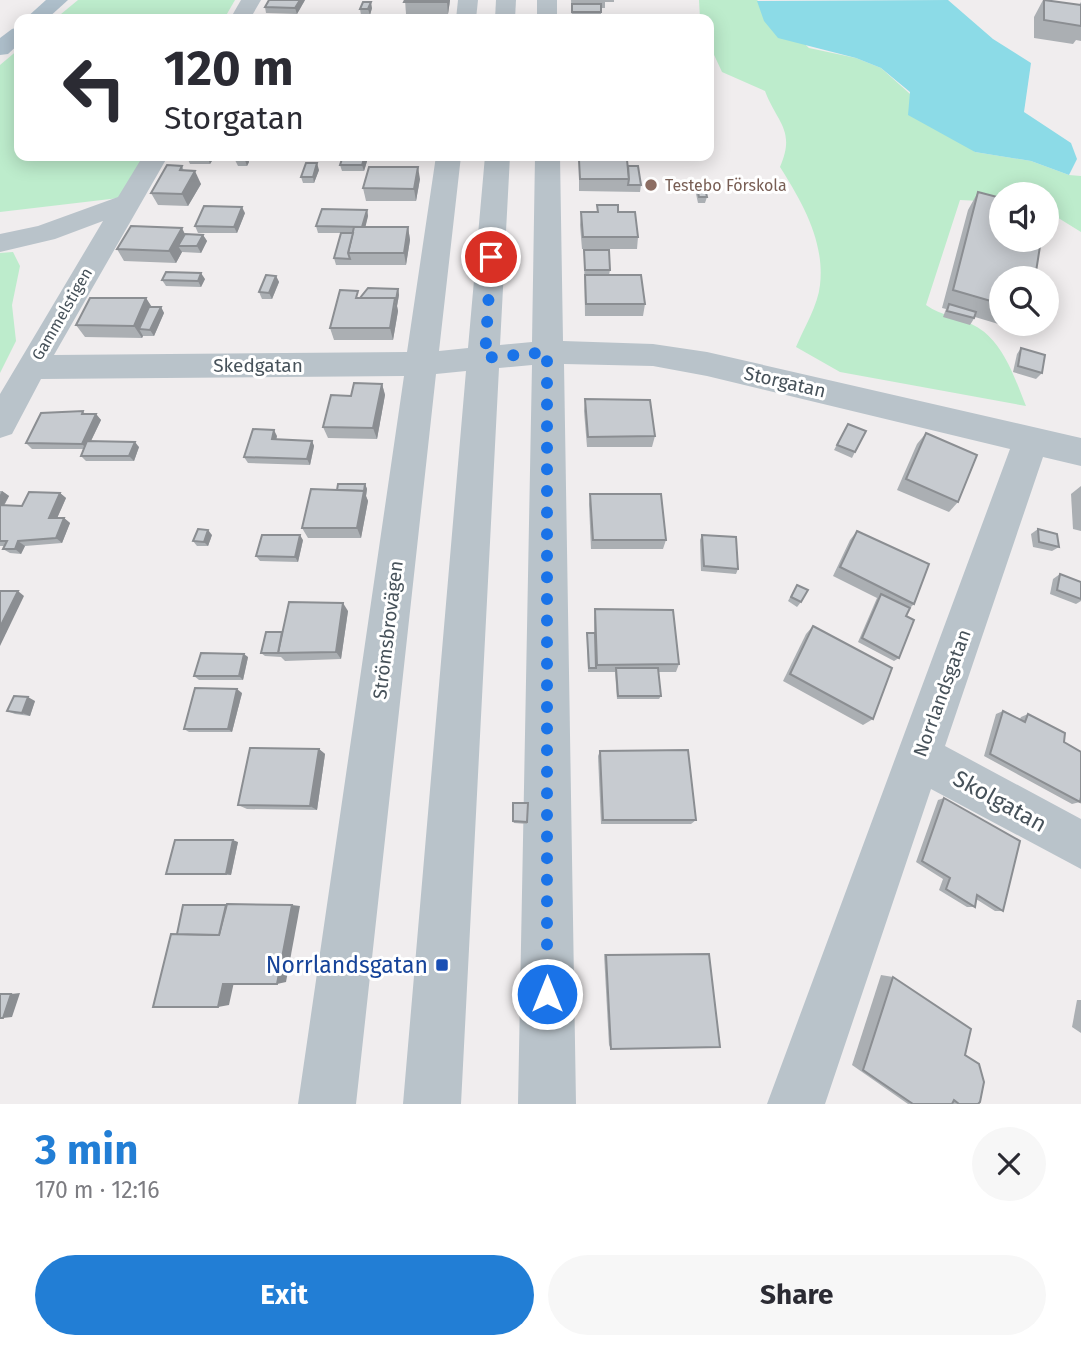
<!DOCTYPE html>
<meta charset="utf-8">
<style>
body{margin:0;font-family:"Fira Sans",sans-serif;background:#f7f7f7;color:#2b2b33;height:100vh;display:flex;flex-direction:column;font-size:26px;white-space:nowrap}
*{box-sizing:border-box;margin:0}
p{font-size:23px;color:#7c7c81}
.icon{flex:none;width:38px;height:38px;fill:none;stroke:currentColor;stroke-width:2;stroke-linecap:round;stroke-linejoin:round}
.map{position:relative;height:1104px;overflow:hidden}
.side{display:flex;flex-direction:column;background:#fff;flex:1}
.side>*{flex:none}
.guide{position:absolute;left:14px;top:14px;width:700px;height:147px;border-radius:14px;box-shadow:0 4px 18px #0003;background:#fff;color:#2b2b33;overflow:hidden}
.controls{position:absolute;left:989px;top:182px;display:grid;gap:14px}
.controls a{display:grid;place-items:center;width:70px;height:70px;border-radius:50%;background:#fff;box-shadow:0 4px 18px #0003;font-size:35px}
.pin{position:absolute;display:grid;place-items:center;width:60px;height:60px;color:#fff;margin:-30px;border:4px solid #fff;border-radius:50%;box-shadow:0 2px 7px #0007}
.me{position:absolute;width:77px;margin:-38px;rotate:0deg;stroke-linejoin:round;filter:drop-shadow(0 0 5px #0008)}
.turn{display:flex;align-items:center;gap:24px;height:147px;padding:0 35px;font-size:32px}
.turn .icon{width:91px;height:91px;stroke-width:2.5}
.turn b{display:block;font-size:49px;line-height:60px}
.round{display:grid;place-items:center;flex:none;width:74px;height:74px;border-radius:37px;background:#f7f7f7}
.head{display:flex;align-items:center;justify-content:space-between;height:119px;padding:0 35px}
h1{font-size:42px;font-weight:700;line-height:52px;color:#227ed5}
.action{display:flex;gap:14px;margin-top:auto;padding:14px 35px}
.action a{flex:1;height:80px;border-radius:42px;background:#227ed5;color:#fff;font-size:28px;font-weight:700;line-height:80px;text-align:center}
.action a+a{background:#f7f7f7;color:#2b2b33}
.map>svg:first-child{display:block}
.green{fill:#bdeccc}
.water{fill:#8cdbe7}
.lines{fill:none;stroke-linecap:round;stroke-linejoin:round}
.minor{fill:#b9c3ca;fill-rule:evenodd}
.major{fill:#aebfcb;fill-rule:evenodd}
.wall{fill:#abafb3}
.shaded-wall{fill:#8b8e92}
.building{fill:#c7cbd0;stroke:#8b8e92;stroke-width:2}
.route{stroke:#1a73e8;stroke-width:12;stroke-dasharray:0 21.6}
.education-dot{fill:#8d6e63;stroke:#fff;stroke-width:2.5}
.transit-dot{fill:#1a4fb4;stroke:#fff;stroke-width:2.5}
.labels{text-anchor:middle;dominant-baseline:central;stroke-width:6;stroke-linejoin:round;paint-order:stroke}
.far-education-label{font-size:16px;fill:#785e54;stroke:#fff;text-anchor:start}
.far-street-label{font-size:16px;fill:#47525a;stroke:#fff}
.street-label{font-size:19px;fill:#47525a;stroke:#fff}
.near-street-label{font-size:23px;fill:#47525a;stroke:#fff}
.near-transit-label{font-size:23px;fill:#164399;stroke:#fff;text-anchor:end}
</style>
<div class="map">
<svg width="1081" height="1104" viewBox="0 0 1081 1104">
<rect width="100%" height="100%" fill="#f0edee"/>
<g class="green">
<path d="M78 0H235L224 19H55Z"/>
<path d="M699 0H757L809 48 856 58 881 68 975 152 1031 161 1069 175 1081 176V232L1047 211 1046 194H1001V202L960 200 926 305C941 316 961 317 977 327 1004 343 1015 379 1026 406L840 372 796 347C804 328 818 305 820 285 825 241 802 202 780 167 796 130 777 123 765 91L722 72 709 44V19H700Z"/>
<path d="M19 49V156H144L119 198 0 212V65Z"/>
<path d="M13 252 20 266 12 305 16 341 0 373V253Z"/>
</g>
<path class="water" d="M948 0 993 39 1031 63 1024 112 1071 143 1077 159 1069 175 1031 161 975 152 908 115 910 92 881 68 856 58 778 38 764 21 757 1Z"/>
<g class="lines">
<g class="minor">
<path d="M241 0H261L250 19H230Z"/>
<path d="M458 0H478L476 19H456Z"/>
<path d="M496 0H516L515 19H495Z"/>
<rect x="537" y="0" width="20" height="19"/>
<path d="M143 156H168L54 355 407 352 436 156H461L439 351 468 348 485 156H510L500 345 532 342 535 156H560L563 341 653 344 707 352 1081 438V466L1043 457 945 746 1081 819V869L931 789 825 1104H767L1010 449 707 376 653 366 564 364 576 1104H518L532 365 499 368 461 1104H403L466 371 436 374 356 1104H298L404 376 41 379 12 434 0 438V394L103 221 55 239 0 252V234L38 226 118 197Z"/>
</g>
<g class="major">
<path d="M46 0H68L47 19H25Z"/>
<path d="M19 27V44L8 54 0 55V38L12 29Z"/>
</g>
</g>
<g class="wall">
<path d="M305 0 297 14 266 13 265 7Z"/>
<path d="M405 0H450V1L448 14H406Z"/>
<path d="M571 0H614V2H605V8H601V15L572 19Z"/>
<path d="M1043 0 1079 5 1081 2V41L1076 40 1073 44 1034 38V17Z"/>
<path d="M372 8 370 15H361L360 9Z"/>
<path d="M188 156H215L210 164H190L187 157Z"/>
<path d="M247 156 249 162 247 166H238L235 160Z"/>
<path d="M564 156H577V159L564 160Z"/>
<path d="M368 158 364 171H342L340 165Z"/>
<path d="M579 160H609L628 166 641 185 640 192 579 191Z"/>
<path d="M182 166 184 171 201 184 188 206 158 205 151 193Z"/>
<path d="M319 170 314 183H303L301 177Z"/>
<path d="M420 179 416 201H366L363 188Z"/>
<path d="M697 188 707 197 705 203H698L696 194Z"/>
<path d="M978 192 1001 278V324H1020L1015 329 975 317 970 325 943 317 946 309 942 308 968 210Z"/>
<path d="M597 205 618 212 638 237 637 249H582L580 225 581 212H597Z"/>
<path d="M367 210 368 216 365 227H408L410 240 406 265H336L334 258 353 233H318L316 226Z"/>
<path d="M245 213 237 233H198L195 226Z"/>
<path d="M185 234 203 235 207 241 201 253 182 252 176 263 124 261 117 249Z"/>
<path d="M584 250 610 270 609 275 645 304 643 316H585Z"/>
<path d="M276 276 279 282 272 299H262L259 292Z"/>
<path d="M205 279 201 287 166 286 162 280Z"/>
<path d="M398 289 399 295 397 306 398 311 393 340H334L330 328 360 297Z"/>
<path d="M146 298 152 307H161L164 313 154 336H143L142 338 85 337 76 325Z"/>
<path d="M1021 348 1042 373 1036 379 1013 372 1017 354Z"/>
<path d="M382 384 385 395 377 439 328 438 323 427 351 396Z"/>
<path d="M585 399 655 436 652 447H587L584 411Z"/>
<path d="M83 411 85 414H96L101 420 91 441 139 447 134 461H86L81 456 83 449H32L26 443Z"/>
<path d="M848 424 855 452 852 458 834 450Z"/>
<path d="M926 433 958 502 949 512 897 490 917 444Z"/>
<path d="M277 436 276 439 312 441 314 446 310 465 248 463 244 457Z"/>
<path d="M365 484 367 489 366 496 368 501 361 538H308L302 528 337 490Z"/>
<path d="M1081 486V531L1073 529 1071 494Z"/>
<path d="M0 491H2L9 496 4 506H22L60 493 66 498 57 518H64L70 523 62 543 25 546 21 554 10 553 3 549 5 546H0Z"/>
<path d="M590 494 666 540 663 549H591L589 504Z"/>
<path d="M1038 529 1059 547 1052 551 1033 547 1031 534Z"/>
<path d="M857 531 914 604 910 608 906 616 899 658 894 661 858 642 877 598 833 576 850 540Z"/>
<path d="M212 535 208 546H197L193 541Z"/>
<path d="M702 535 738 569 736 574 701 571 700 540Z"/>
<path d="M303 540 298 562 260 561 256 556Z"/>
<path d="M1060 574 1081 582V601L1076 604 1050 594 1053 579Z"/>
<path d="M797 585 801 602 797 607 788 601Z"/>
<path d="M595 609 679 664 676 672H658L661 696 659 699H617L615 672H588L587 637V633H594V618Z"/>
<path d="M348 611 341 659 285 661 281 657 265 656 261 653 282 632Z"/>
<path d="M813 626 873 719 863 725 783 681 806 634Z"/>
<path d="M248 657 243 680H199L194 676Z"/>
<path d="M242 693 232 732H189L184 729Z"/>
<path d="M35 701 30 716 15 714 7 711Z"/>
<path d="M1003 711 1020 719 1021 717 1028 714 1064 742 1080 802 1072 804 984 756 996 714Z"/>
<path d="M319 749 325 754 317 810 247 809 238 805Z"/>
<path d="M600 751 696 820 691 824H601L598 756Z"/>
<path d="M944 798 1003 911H995L976 899 975 907H967L939 890 943 879 916 862 938 800Z"/>
<path d="M528 803 527 824 514 823 513 821Z"/>
<path d="M238 842 231 875 166 874Z"/>
<path d="M604 954H709L611 1049 609 1045Z"/>
<path d="M881 975 893 977 965 1055 978 1104H908L852 1065Z"/>
<path d="M1077 1000H1081V1033L1072 1027Z"/>
</g>
<g class="shaded-wall">
<path d="M300 0H305L297 14 295 8Z"/>
<path d="M447 0H450L448 14 447 2Z"/>
<path d="M371 2 372 8 370 15 368 9Z"/>
<path d="M209 156H215L210 164 208 158Z"/>
<path d="M247 156 249 162 247 166 245 160Z"/>
<path d="M365 156H367L368 158 364 171 362 165Z"/>
<path d="M317 163 319 170 314 183 313 177Z"/>
<path d="M418 167 420 179 416 201 414 189Z"/>
<path d="M195 171 201 184 188 206 182 194Z"/>
<path d="M242 207 245 213 237 233 234 227Z"/>
<path d="M367 210 368 216 364 233 362 227Z"/>
<path d="M408 227 410 240 406 265 404 253Z"/>
<path d="M182 228 188 240 178 246 182 252 176 263 169 251Z"/>
<path d="M203 235 207 241 201 253 197 246Z"/>
<path d="M201 273 205 279 201 287 198 281Z"/>
<path d="M276 276 279 282 272 299 269 293Z"/>
<path d="M398 289 399 295 397 306 398 311 393 340 390 328Z"/>
<path d="M146 298 154 311 139 329 143 336 142 338 134 326Z"/>
<path d="M161 307 164 313 154 336 150 330Z"/>
<path d="M382 384 385 395 377 439 373 428Z"/>
<path d="M96 414 101 420 87 449 82 444Z"/>
<path d="M274 430 277 436 275 445 272 439Z"/>
<path d="M312 441 314 446 310 465 307 459Z"/>
<path d="M135 442 139 447 134 461 129 456Z"/>
<path d="M365 484 367 489 366 496 368 501 361 538 357 528Z"/>
<path d="M2 491 9 496 1 510H0V495Z"/>
<path d="M60 493 66 498 55 523 49 518Z"/>
<path d="M64 518 70 523 62 543 56 538Z"/>
<path d="M208 530 212 535 208 546 204 542Z"/>
<path d="M300 535 303 540 298 562 295 557Z"/>
<path d="M18 541 25 546 21 554 15 549Z"/>
<path d="M18 591 24 596 0 646V627Z"/>
<path d="M343 603 348 611 341 659 336 652Z"/>
<path d="M244 654 248 657 243 680 239 676Z"/>
<path d="M237 689 242 693 232 732 228 729Z"/>
<path d="M28 697 35 701 30 716 22 713Z"/>
<path d="M319 749 325 754 317 810 310 806Z"/>
<path d="M233 840 238 842 231 875 226 874Z"/>
<path d="M292 905 300 906 286 982 277 984Z"/>
<path d="M234 982 229 1005 218 1007 223 984Z"/>
<path d="M20 993 12 1017 3 1018 11 994Z"/>
</g>
<g class="building">
<path d="M269 0H300L295 8 265 7Z"/>
<path d="M405 0H447V2H404Z"/>
<path d="M1044 0 1081 5V26L1044 20Z"/>
<path d="M363 2H371L368 9H360Z"/>
<rect x="572" y="4" width="29" height="8"/>
<path d="M572 15H601L602 19H572Z"/>
<path d="M188 156H209L208 158 187 157Z"/>
<path d="M237 156H247L245 160H235Z"/>
<path d="M343 156H365L362 165H340Z"/>
<path d="M597 156H609V160H627L629 179H580L579 160H594Z"/>
<path d="M306 163H317L313 177H301Z"/>
<path d="M167 165 182 166 180 170 195 171 182 194 151 193Z"/>
<path d="M628 166H638L641 185H628L629 179Z"/>
<path d="M369 167H418L414 189 363 188Z"/>
<path d="M697 188H705L707 197H699Z"/>
<path d="M978 192 1001 198V240H1041L1035 278H1001V304L953 290Z"/>
<path d="M597 205H618V212H635L638 237H583L581 212H598Z"/>
<path d="M204 206 242 207 234 227 195 226Z"/>
<path d="M322 209 367 210 362 227 316 226Z"/>
<path d="M131 226 182 228 169 251 117 249Z"/>
<path d="M354 227H408L404 253H348Z"/>
<path d="M341 233H353L348 253 350 259 334 258Z"/>
<path d="M185 234 203 235 197 246H178Z"/>
<path d="M584 250H609L610 270H585Z"/>
<path d="M166 272 201 273 198 281 162 280Z"/>
<path d="M266 275 276 276 269 293 259 292Z"/>
<path d="M585 275H641L645 304H586Z"/>
<path d="M368 288 398 289 396 300 395 298H360Z"/>
<path d="M340 290 358 291 356 298H395L390 328H330Z"/>
<path d="M90 298H146L134 326 76 325Z"/>
<path d="M949 304 976 312 974 318 947 311Z"/>
<path d="M149 307H161L150 330 139 329Z"/>
<path d="M1021 348 1045 355 1042 373 1018 366Z"/>
<path d="M354 383 382 384 373 428 323 427 331 395 351 396Z"/>
<path d="M585 399 650 400 655 436 588 437Z"/>
<path d="M83 411 82 414H96L82 444 26 443 41 413Z"/>
<path d="M848 424 866 431 855 452 837 445Z"/>
<path d="M253 429 274 430 272 439 312 441 307 459 244 457Z"/>
<path d="M926 433 977 455 958 502 906 479Z"/>
<path d="M87 441 135 442 129 456H81Z"/>
<path d="M338 484H365L364 491 337 490Z"/>
<path d="M311 489 364 491 357 528H302Z"/>
<path d="M29 492 60 493 49 518H64L56 538 18 541 15 549H3L7 541H0V505L22 506Z"/>
<path d="M590 494H661L666 540H593Z"/>
<path d="M198 529 208 530 204 542 193 541Z"/>
<path d="M1038 529 1057 534 1059 547 1039 542Z"/>
<path d="M857 531 929 564 914 604 840 567Z"/>
<path d="M262 535H300L295 557 256 556Z"/>
<path d="M702 535 736 537 738 569 704 566Z"/>
<path d="M1060 574 1081 582V599L1057 590Z"/>
<path d="M797 585 808 590 801 602 791 597Z"/>
<path d="M0 591H18L0 627Z"/>
<path d="M881 594 910 608 906 616 914 620 899 658 862 638Z"/>
<path d="M289 602 343 603 336 652 278 653Z"/>
<path d="M595 609 673 610 679 664 597 665Z"/>
<path d="M813 626 892 668 873 719 790 674Z"/>
<path d="M266 632H282L278 653H261Z"/>
<path d="M587 633H595L596 668H589Z"/>
<path d="M201 653 244 654 239 676H194Z"/>
<path d="M616 668H658L661 696H618Z"/>
<path d="M195 688 237 689 228 729H184Z"/>
<path d="M14 696 28 697 22 713 7 711Z"/>
<path d="M1003 711 1025 722 1028 714 1065 733 1064 742 1081 752V797L1080 802 990 754Z"/>
<path d="M250 748 319 749 310 806 238 805Z"/>
<path d="M688 750 696 820H603L600 751Z"/>
<path d="M944 798 1020 841 1003 911 977 895 975 907 946 889 950 878 922 861Z"/>
<path d="M513 803H528L527 822 513 821Z"/>
<path d="M175 840H233L226 874H166Z"/>
<path d="M227 904 292 905 277 984H223L218 1007H153L171 934 219 935Z"/>
<path d="M183 905H226L219 935 177 934Z"/>
<path d="M709 954 720 1047 611 1049 606 955Z"/>
<path d="M893 977 971 1029 965 1055 979 1064 984 1082 980 1102 978 1104H959L954 1100 952 1104H913L863 1070Z"/>
<path d="M0 994H11L3 1018H0Z"/>
</g>
<g class="lines">
<path class="route" d="M491 257 485 358 547 352V994"/>
</g>
<circle class="education-dot" cx="651" cy="185" r="7"/>
<rect class="transit-dot" x="435" y="958" width="14" height="14" rx="3.5"/>
<g class="labels">
<g class="far-education-label">
<text x="665" y="185">Testebo Förskola</text>
</g>
<g class="far-street-label">
<text transform="translate(62 314) rotate(-60)">Gammelstigen</text>
</g>
<g class="street-label">
<text x="258" y="365">Skedgatan</text>
<text transform="translate(785 382) rotate(13)">Storgatan</text>
<text transform="translate(388 630) rotate(-83)">Strömsbrovägen</text>
<text transform="translate(942 693) rotate(-70)">Norrlandsgatan</text>
</g>
<g class="near-street-label">
<text transform="translate(1000 801) rotate(29)">Skolgatan</text>
</g>
<g class="near-transit-label">
<text x="428" y="965">Norrlandsgatan</text>
</g>
</g>
</svg>
<div class="controls">
<a><svg class="icon" aria-label="sound" viewBox="0 0 24 24"><path d="M4 9h4l5-4v14l-5-4H4zM17 9q2 3 0 6"/></svg></a>
<a><svg class="icon" aria-label="search" viewBox="0 0 24 24"><circle cx="10" cy="10" r="6"/><path d="M15 15l6 6"/></svg></a>
</div>
<div class="pin" style="left:491px;top:257px;background:#d93025"><svg class="icon" aria-label="arrive" viewBox="0 0 24 24"><path d="M6 21V4h12l-3 4 3 4H6"/></svg></div>
<svg class="me" style="left:547px;top:994px" viewBox="-20 -20 40 40"><circle r="17" fill="#1a73e8" stroke="#fff" stroke-width="3"/><path d="M0-11L8 9 0 5-8 9z" fill="#fff"/></svg>
<div class="guide">
<div class="turn"><svg class="icon" aria-label="left" viewBox="0 0 24 24"><path d="M17 20v-9H6M10 6l-5 5 5 5"/></svg><div><b>120 m</b>Storgatan</div></div>
</div>
</div>
<section class="side">
<div class="head"><div><h1>3 min</h1><p>170 m · 12:16</p></div><a class="round"><svg class="icon" aria-label="close" viewBox="0 0 24 24"><path d="M6 6l12 12M18 6L6 18"/></svg></a></div>
<div class="action"><a>Exit</a><a>Share</a></div>
</section>
